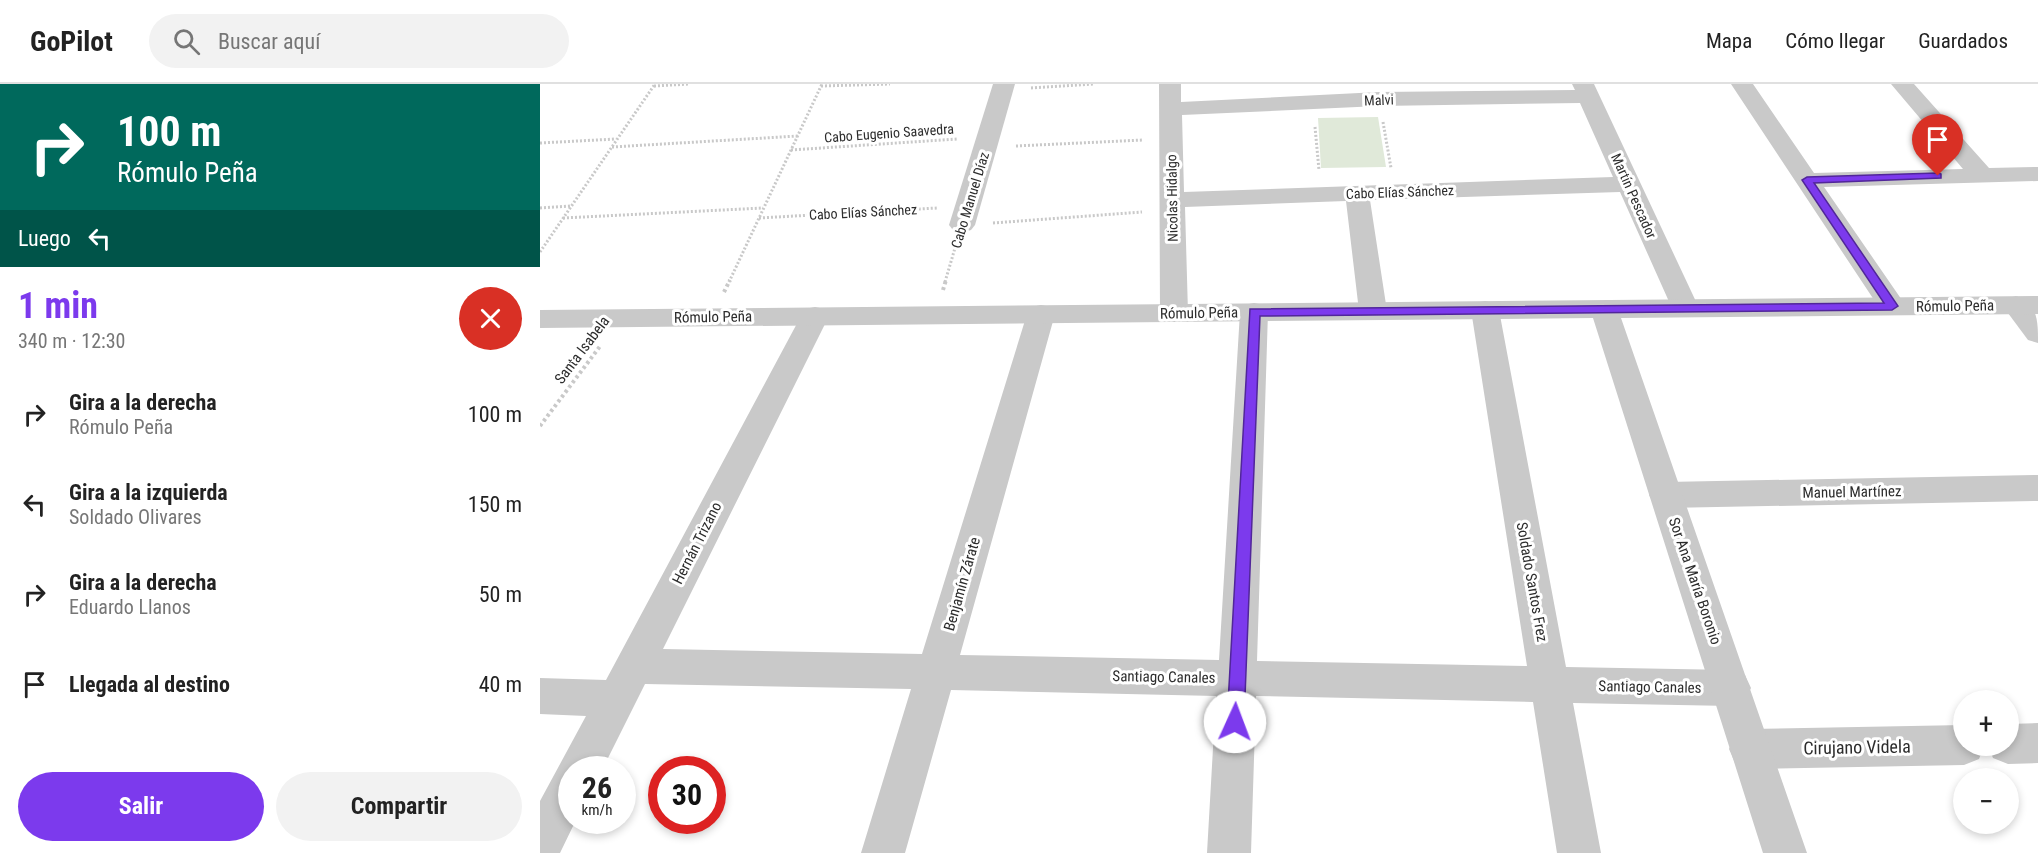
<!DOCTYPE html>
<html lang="es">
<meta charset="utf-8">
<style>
body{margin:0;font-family:"Roboto Condensed",sans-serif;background:#f2f2f2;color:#222;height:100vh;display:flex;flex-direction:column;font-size:22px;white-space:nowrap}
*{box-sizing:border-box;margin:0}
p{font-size:20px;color:#767676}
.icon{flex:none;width:33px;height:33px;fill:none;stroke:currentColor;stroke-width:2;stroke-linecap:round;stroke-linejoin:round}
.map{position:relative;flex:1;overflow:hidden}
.sheet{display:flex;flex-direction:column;background:#fff;width:540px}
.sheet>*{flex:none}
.top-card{background:#00695c;color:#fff;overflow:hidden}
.fabs{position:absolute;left:1413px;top:606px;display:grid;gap:12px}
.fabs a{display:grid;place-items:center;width:66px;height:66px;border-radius:50%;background:#fff;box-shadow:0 3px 9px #0003;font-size:30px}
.speed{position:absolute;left:18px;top:672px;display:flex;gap:12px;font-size:30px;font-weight:700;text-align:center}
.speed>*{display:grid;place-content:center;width:78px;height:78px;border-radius:50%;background:#fff;box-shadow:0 3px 9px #0003;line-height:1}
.speed small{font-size:15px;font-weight:400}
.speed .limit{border:9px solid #d22;background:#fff;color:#111}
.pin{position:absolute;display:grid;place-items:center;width:51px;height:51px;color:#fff;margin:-62px -26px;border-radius:50% 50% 50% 0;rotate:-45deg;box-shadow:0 0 6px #0007}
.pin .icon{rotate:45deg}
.me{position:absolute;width:66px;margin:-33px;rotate:2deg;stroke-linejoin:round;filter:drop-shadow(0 0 4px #0008)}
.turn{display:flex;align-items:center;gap:21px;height:126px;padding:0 18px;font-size:27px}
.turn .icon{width:78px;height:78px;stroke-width:2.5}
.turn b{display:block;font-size:42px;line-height:51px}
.then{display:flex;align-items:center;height:57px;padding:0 18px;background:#0003;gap:12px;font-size:22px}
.round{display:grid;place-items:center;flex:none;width:63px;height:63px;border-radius:32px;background:#f2f2f2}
.summary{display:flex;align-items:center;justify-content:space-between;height:102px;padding:0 18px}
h1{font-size:36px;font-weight:700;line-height:45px;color:#7c3aed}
.button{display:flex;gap:12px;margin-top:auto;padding:12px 18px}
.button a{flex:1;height:69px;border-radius:36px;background:#7c3aed;color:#fff;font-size:24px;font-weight:700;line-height:69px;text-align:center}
.button a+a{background:#f2f2f2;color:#222}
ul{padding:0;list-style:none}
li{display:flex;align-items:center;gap:18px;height:90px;padding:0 18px}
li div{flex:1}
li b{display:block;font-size:22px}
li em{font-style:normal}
header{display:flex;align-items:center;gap:36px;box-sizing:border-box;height:84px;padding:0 30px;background:#fff;border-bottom:2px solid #e0e0e0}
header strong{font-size:28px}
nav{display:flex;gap:33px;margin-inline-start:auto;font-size:21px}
.search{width:420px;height:54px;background:#f2f2f2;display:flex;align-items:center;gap:15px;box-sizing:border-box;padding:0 21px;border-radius:33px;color:#767676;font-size:22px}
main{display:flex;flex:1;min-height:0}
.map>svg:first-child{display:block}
.green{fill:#e0e9d9}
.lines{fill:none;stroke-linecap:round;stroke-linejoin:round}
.path-far1{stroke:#c9c9c9;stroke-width:3;stroke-dasharray:2 2;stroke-linecap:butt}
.path{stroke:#c9c9c9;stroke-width:4;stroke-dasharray:3 3;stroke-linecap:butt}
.minor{fill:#c9c9c9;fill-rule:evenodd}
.tertiary{fill:#c9c9c9;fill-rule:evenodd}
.route{fill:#7c3aed;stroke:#51269a;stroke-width:1.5}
.labels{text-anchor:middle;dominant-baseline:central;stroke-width:6;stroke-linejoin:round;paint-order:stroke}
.far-street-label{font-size:14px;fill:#2c2c2c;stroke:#fff}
.street-label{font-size:15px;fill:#2c2c2c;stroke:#fff}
.near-street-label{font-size:18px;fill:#2c2c2c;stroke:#fff}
</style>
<header>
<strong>GoPilot</strong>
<div class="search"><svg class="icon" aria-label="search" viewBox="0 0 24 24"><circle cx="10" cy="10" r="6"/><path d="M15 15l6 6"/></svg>Buscar aquí</div>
<nav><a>Mapa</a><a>Cómo llegar</a><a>Guardados</a></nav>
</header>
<main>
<section class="sheet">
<div class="top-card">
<div class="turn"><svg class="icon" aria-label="right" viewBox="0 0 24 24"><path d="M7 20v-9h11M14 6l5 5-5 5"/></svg><div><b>100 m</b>Rómulo Peña</div></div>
<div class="then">Luego<svg class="icon" aria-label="left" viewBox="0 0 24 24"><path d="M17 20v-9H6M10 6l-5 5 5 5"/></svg></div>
</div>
<div class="summary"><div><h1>1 min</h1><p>340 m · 12:30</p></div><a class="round" style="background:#d93025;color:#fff"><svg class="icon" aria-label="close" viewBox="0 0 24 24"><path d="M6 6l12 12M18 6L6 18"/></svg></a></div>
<ul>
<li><svg class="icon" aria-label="right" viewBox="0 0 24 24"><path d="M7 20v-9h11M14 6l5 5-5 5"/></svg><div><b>Gira a la derecha</b><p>Rómulo Peña</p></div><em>100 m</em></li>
<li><svg class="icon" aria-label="left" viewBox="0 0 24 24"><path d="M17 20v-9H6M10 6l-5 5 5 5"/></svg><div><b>Gira a la izquierda</b><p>Soldado Olivares</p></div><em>150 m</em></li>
<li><svg class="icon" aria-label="right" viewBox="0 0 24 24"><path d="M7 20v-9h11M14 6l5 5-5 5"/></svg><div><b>Gira a la derecha</b><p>Eduardo Llanos</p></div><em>50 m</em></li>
<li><svg class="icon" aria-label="arrive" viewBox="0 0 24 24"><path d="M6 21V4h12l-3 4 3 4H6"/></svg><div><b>Llegada al destino</b></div><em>40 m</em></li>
</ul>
<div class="button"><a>Salir</a><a>Compartir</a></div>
</section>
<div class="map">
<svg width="1498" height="769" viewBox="0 0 1498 769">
<rect width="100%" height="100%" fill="#fff"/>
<path class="green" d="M838 33 846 83 781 84 778 34Z"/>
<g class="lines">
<g class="path-far1">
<path d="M114 2 149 0"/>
<path d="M281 2 350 0"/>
<path d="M491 4 553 0"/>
<path d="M843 38 851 84"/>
<path d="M775 43 779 86"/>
<path d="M0 59 76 55"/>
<path d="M476 62 603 56"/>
<path d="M72 63 258 52"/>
<path d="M251 66 417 55"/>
<path d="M0 124 31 122"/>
<path d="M23 134 223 124"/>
<path d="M219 134 397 124"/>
<path d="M453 139 602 128"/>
<path d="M0 168 115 0"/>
<path d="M189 198 282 0"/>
<path d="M405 198 415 164"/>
</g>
<g class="path">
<path d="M403 206 406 196"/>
<path d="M184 208 190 196"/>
<path d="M0 342 61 261"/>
</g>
<g class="minor">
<path d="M453 0H475L435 141 431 146 422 149 413 146 409 141Z"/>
<path d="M619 0H641V18L839 8 1035 6 1032 0H1054L1159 224 1155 231 1145 233 1135 231 1080 108 830 116 847 227 843 234 833 236 823 234 819 227 806 117 645 123 648 229 644 236 634 238 624 236 620 229ZM1040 19 1073 93 644 108 642 31 839 22Z"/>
<path d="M1191 0H1213L1274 89 1423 85 1351 0H1374L1449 84 1498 83V97L1284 103 1366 222 1362 228 1352 231 1342 228Z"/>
<path d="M1476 212C1498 219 1498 237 1498 259L1488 256 1462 221 1466 215Z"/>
<path d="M945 217 955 219 959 226 1026 583 1191 586 1205 591 1211 604 1205 617 1191 622 1033 619 1061 769H1017L993 618 716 612 711 769H667L676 612 411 606 365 769H321L371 605 105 600 62 686H32V736H36L20 769H0V717L46 632 0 630V594L66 596 261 232 265 225 275 223 285 225 289 232 123 565 382 570 487 230 491 223 501 221 511 223 515 230 420 571 679 576 700 228 704 221 714 219 724 221 728 228 717 577 987 582 931 226 935 219Z"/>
<path d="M1498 391V417L1126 424 1114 420 1109 411 1114 402 1126 398Z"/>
<path d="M1498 639V679L1468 680 1453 674 1448 662H1468V640Z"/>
<path d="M1424 641V662H1444L1439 675 1424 681 1210 685 1195 679 1189 665 1195 651 1210 645Z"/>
</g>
<path class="tertiary" d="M1498 212V230L1081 234 1267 769H1223L1053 234 0 244V226Z"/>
</g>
<path class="route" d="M1398 89 1401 90V94L1274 99 1358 222 1352 226 720 232 704 638 701 644 695 646 689 644 687 638 710 225 1344 219 1262 96 1267 93Z"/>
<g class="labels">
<g class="far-street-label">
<text transform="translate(839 16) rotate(-2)">Malvi</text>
<text transform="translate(349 49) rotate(-4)">Cabo Eugenio Saavedra</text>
<text transform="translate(860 108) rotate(-2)">Cabo Elías Sánchez</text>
<text transform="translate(1094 112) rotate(66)">Martín Pescador</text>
<text transform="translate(632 114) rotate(-91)">Nicolas Hidalgo</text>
<text transform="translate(430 116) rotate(-73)">Cabo Manuel Díaz</text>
<text transform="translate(323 128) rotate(-3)">Cabo Elías Sánchez</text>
</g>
<g class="street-label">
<text transform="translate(1415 222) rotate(-1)">Rómulo Peña</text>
<text transform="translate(659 229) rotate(-1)">Rómulo Peña</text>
<text transform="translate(173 233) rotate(-1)">Rómulo Peña</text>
<text transform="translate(42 266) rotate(-53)">Santa Isabela</text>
<text transform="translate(1312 408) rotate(-1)">Manuel Martínez</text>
<text transform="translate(157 459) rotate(-63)">Hernán Trizano</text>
<text transform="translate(1155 497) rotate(71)">Sor Ana María Boronio</text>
<text transform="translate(992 498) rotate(80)">Soldado Santos Frez</text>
<text transform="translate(422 500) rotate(-74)">Benjamín Zárate</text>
<text transform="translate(624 593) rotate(1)">Santiago Canales</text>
<text transform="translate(1110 603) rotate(1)">Santiago Canales</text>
</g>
<g class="near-street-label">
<text transform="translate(1317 663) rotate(-1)">Cirujano Videla</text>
</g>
</g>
</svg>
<div class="fabs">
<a>+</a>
<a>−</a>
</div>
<div class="speed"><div>26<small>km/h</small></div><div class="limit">30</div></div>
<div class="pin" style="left:1398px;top:92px;background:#d93025"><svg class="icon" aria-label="arrive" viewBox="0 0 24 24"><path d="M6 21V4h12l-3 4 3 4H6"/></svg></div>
<svg class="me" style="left:695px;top:638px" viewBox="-20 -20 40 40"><circle r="19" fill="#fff"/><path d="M0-13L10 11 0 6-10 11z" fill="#7c3aed"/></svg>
</div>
</main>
